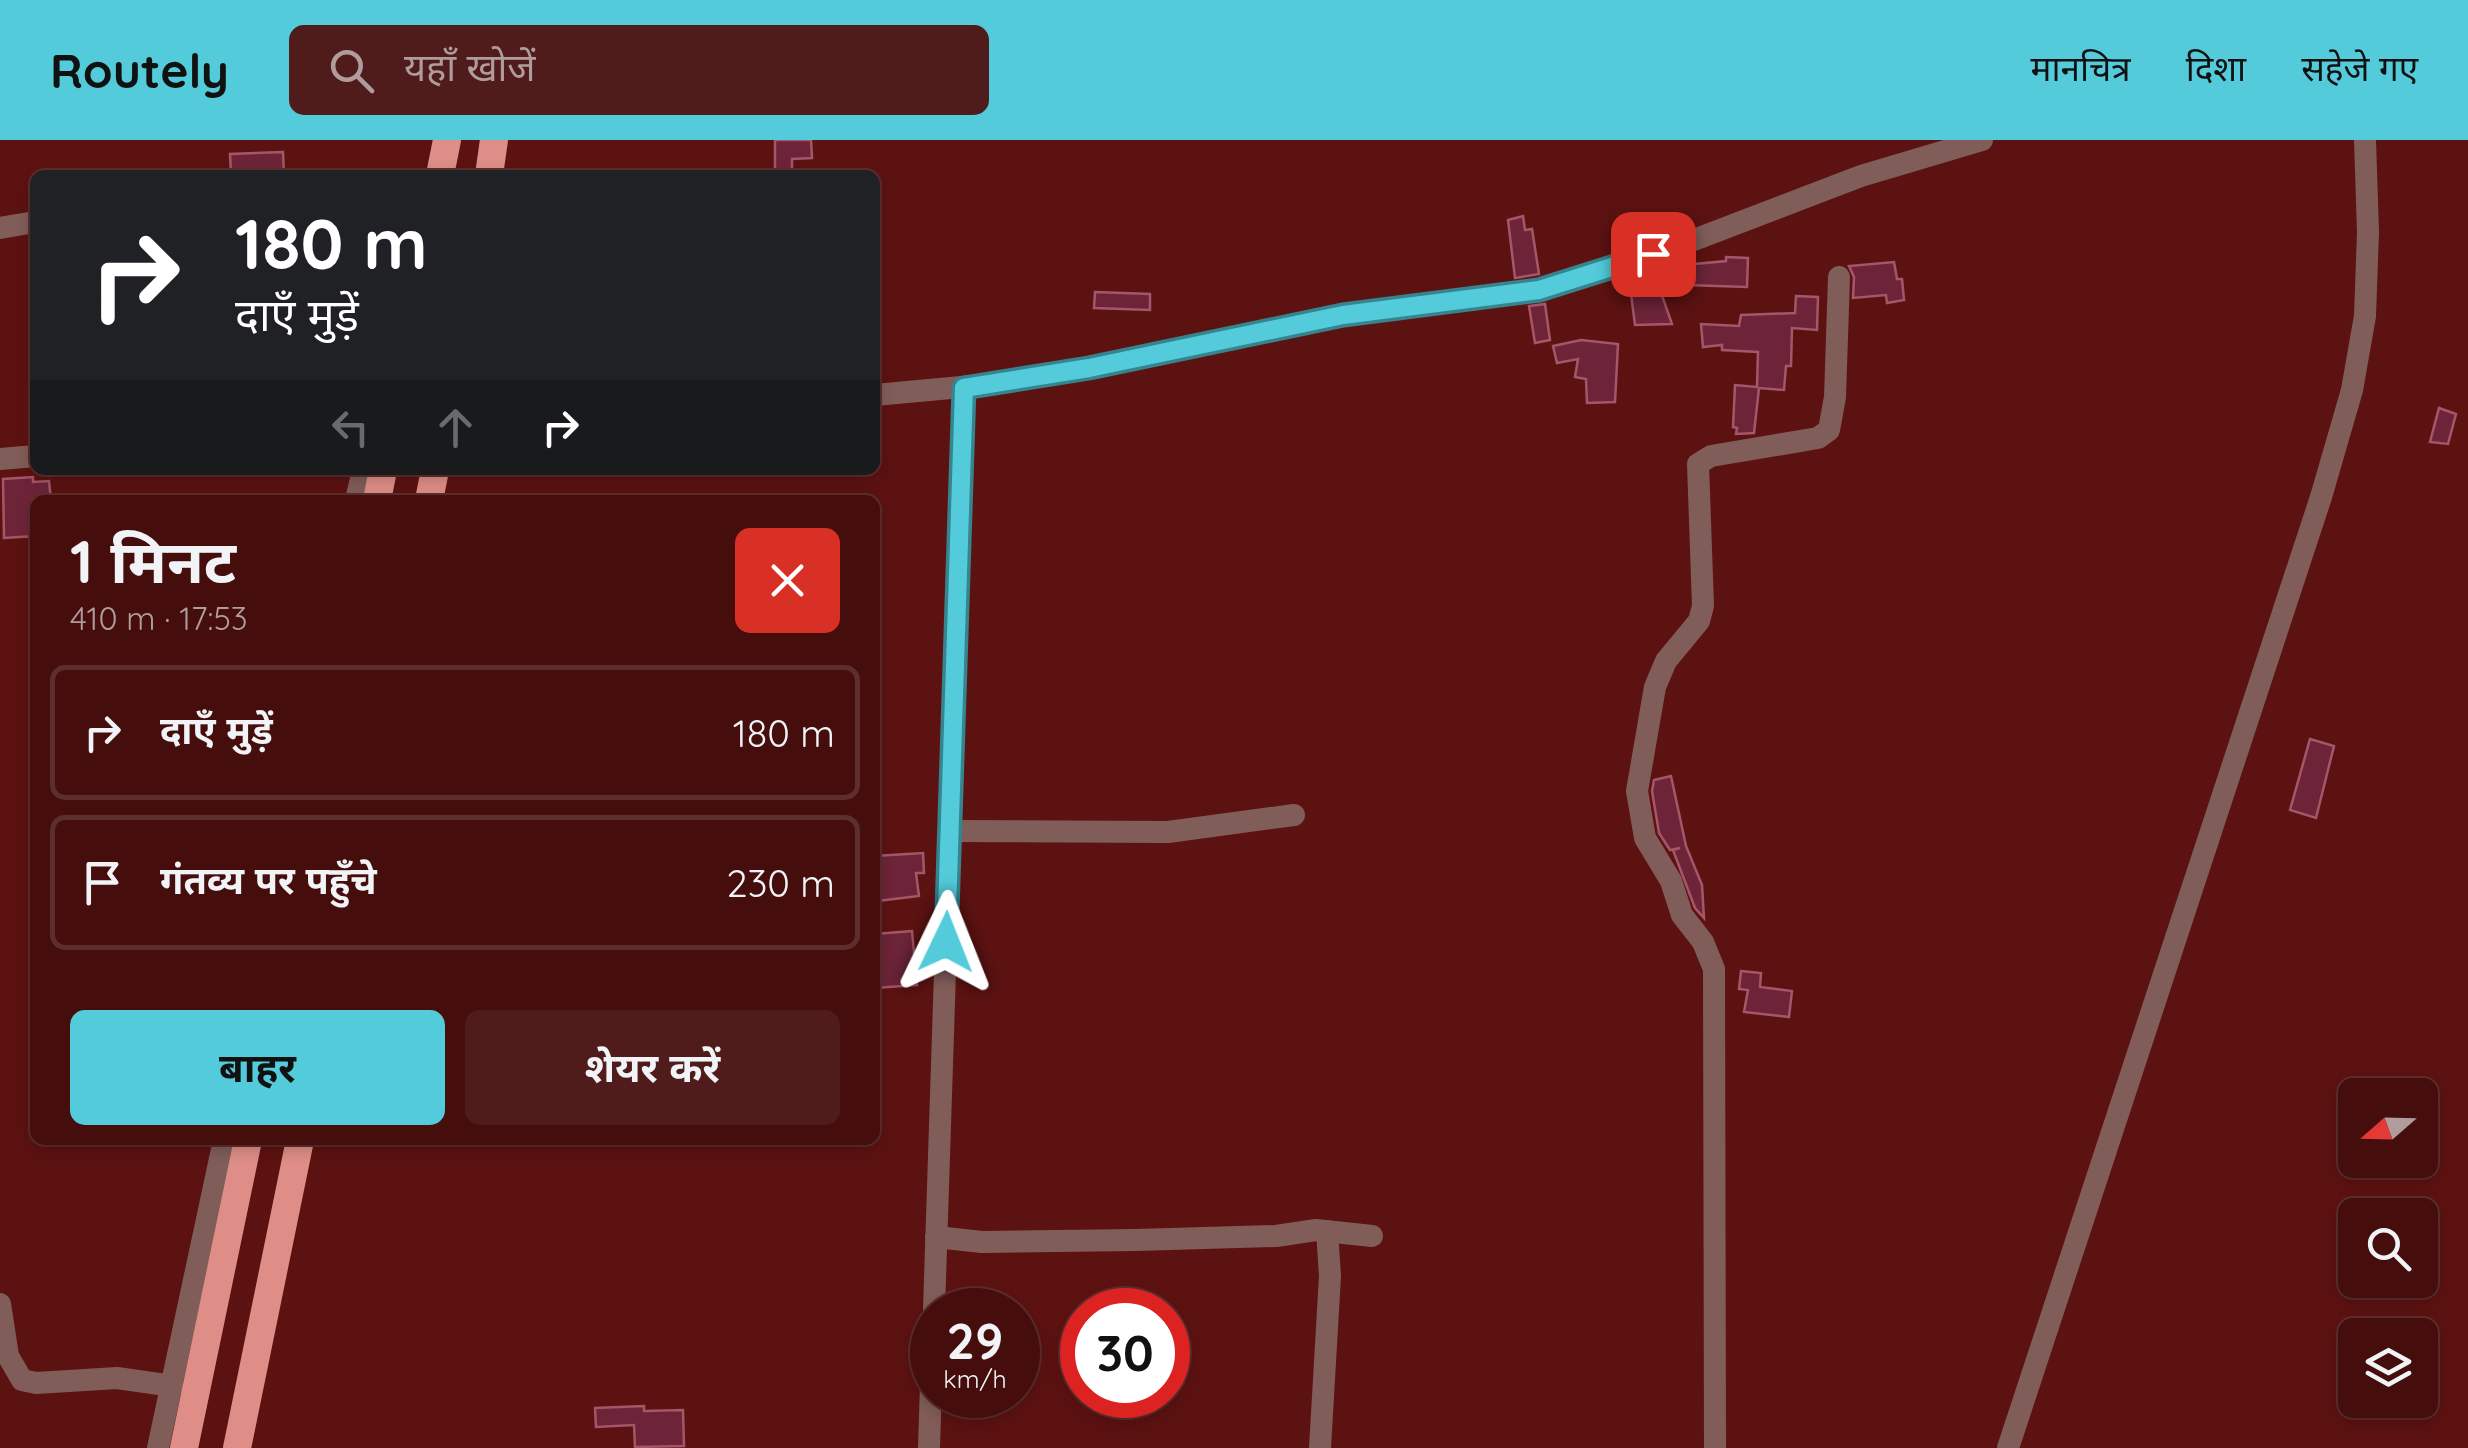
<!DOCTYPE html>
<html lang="hi">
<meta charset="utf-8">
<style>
body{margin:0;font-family:Quicksand,"Noto Sans Devanagari",sans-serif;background:#4f1c1b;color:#f1f3f6;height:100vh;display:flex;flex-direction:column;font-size:38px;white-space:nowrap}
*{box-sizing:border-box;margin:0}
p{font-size:32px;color:#b09c9d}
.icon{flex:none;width:55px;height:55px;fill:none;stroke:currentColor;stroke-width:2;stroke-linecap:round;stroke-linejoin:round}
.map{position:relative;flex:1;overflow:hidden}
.side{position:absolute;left:30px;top:355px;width:850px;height:650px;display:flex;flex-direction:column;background:#450e0d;border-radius:15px;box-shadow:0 5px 15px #0003,0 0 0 2px #5d2e2e}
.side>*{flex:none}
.hud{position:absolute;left:30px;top:30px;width:850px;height:305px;border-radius:15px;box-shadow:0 5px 15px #0003,0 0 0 2px #5d2e2e;background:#202124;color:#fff;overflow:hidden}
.needle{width:65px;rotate:250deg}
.fabs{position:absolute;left:2338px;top:938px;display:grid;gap:20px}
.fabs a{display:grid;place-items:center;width:100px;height:100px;border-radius:15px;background:#450e0d;box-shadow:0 5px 15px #0003,0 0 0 2px #5d2e2e;font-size:50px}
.speed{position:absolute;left:910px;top:1148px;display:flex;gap:20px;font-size:50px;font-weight:700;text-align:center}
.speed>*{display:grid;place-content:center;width:130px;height:130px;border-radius:50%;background:#450e0d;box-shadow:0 5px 15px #0003,0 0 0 2px #5d2e2e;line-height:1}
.speed small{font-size:25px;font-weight:400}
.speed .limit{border:15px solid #d22;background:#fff;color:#111}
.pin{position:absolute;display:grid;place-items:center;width:85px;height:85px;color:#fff;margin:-42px;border-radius:20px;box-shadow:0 5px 15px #0006}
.me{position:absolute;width:110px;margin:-55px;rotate:2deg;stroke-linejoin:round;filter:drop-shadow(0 0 8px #0008)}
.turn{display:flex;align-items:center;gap:35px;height:210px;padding:0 40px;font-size:45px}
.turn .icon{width:130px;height:130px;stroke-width:2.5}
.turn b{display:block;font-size:70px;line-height:85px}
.lanes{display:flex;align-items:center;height:95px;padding:0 40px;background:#0003;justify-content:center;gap:50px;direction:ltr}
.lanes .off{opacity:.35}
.round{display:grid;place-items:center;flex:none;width:105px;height:105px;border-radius:15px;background:#4f1c1b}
.headline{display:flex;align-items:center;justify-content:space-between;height:170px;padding:0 40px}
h1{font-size:60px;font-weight:700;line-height:75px}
.primary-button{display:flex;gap:20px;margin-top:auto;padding:20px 40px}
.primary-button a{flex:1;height:115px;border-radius:15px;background:#53cbda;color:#111;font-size:40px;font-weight:700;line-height:115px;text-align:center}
.primary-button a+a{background:#4f1c1b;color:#f1f3f6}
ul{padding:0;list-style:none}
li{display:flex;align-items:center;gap:30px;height:135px;margin:0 20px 15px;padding:0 20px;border:5px solid #5d2e2e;border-radius:15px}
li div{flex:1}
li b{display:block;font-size:38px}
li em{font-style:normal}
header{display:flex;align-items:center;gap:60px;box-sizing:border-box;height:140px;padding:0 50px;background:#53cbda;color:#111}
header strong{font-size:48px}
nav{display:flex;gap:55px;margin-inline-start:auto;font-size:35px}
.search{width:700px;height:90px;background:#4f1c1b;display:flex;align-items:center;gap:25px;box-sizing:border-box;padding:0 35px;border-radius:15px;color:#b09c9d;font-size:38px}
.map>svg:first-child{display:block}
.building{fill:#6d2438;stroke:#a55668;stroke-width:2.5}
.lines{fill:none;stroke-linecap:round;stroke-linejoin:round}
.minor{stroke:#815d59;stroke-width:22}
.trunk{stroke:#de8e86;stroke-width:28}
.route-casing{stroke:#36848e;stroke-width:25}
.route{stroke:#53cbda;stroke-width:18}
</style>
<header>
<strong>Routely</strong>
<div class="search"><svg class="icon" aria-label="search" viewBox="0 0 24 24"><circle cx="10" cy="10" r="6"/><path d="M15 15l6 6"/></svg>यहाँ खोजें</div>
<nav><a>मानचित्र</a><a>दिशा</a><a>सहेजे गए</a></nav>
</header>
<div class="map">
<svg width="2468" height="1308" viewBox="0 0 2468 1308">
<rect width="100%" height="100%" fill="#5c1211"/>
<g class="building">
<path d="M775 0H811L812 18 792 19V35H775Z"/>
<path d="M283 12 284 35H231L230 14Z"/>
<path d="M1523 76 1525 90 1532 89 1539 134 1515 138 1508 80Z"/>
<path d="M1726 117 1748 118 1747 147 1686 145 1684 125 1726 121Z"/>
<path d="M1894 122 1897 139H1902L1904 160 1887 163 1886 155 1853 158 1854 137 1849 126Z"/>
<path d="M1653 130 1672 184 1635 185 1629 138Z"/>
<path d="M1095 152 1150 154V170L1094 168Z"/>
<path d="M1796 156 1818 157 1817 190 1792 188 1791 226H1786L1784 250 1759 248 1754 293 1736 294 1737 288 1733 287 1735 245 1757 247 1758 212 1722 210V205L1703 207 1701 184 1739 186 1741 175 1795 173Z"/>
<path d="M1545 164 1550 200 1535 203 1529 166Z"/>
<path d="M1581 200 1618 204 1615 262 1587 263 1586 239 1575 237 1578 219 1557 223 1553 206Z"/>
<path d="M2439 268 2456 274 2448 304 2430 302Z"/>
<path d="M33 337V342L49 341 51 360H33L35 396 4 398 3 339Z"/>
<path d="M2310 599 2334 606 2316 678 2290 670Z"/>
<path d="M1671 636 1686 706 1702 745 1704 778 1695 768 1673 710 1680 708 1670 710 1659 693 1652 651 1654 640Z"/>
<path d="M923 713 924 733H916L919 756 877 761 875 716Z"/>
<path d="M912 791 917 845 875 848V794Z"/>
<path d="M1741 831 1761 833 1760 847 1792 851 1789 877 1744 872 1748 850 1739 849Z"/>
<path d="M644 1266V1271L683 1270 684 1306 635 1307 634 1285 596 1287 595 1268Z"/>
</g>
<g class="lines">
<g class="minor">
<path d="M0 88 35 82"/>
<path d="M875 255 983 245 1089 228 1343 175 1539 150 1686 103 1861 36 1982 0"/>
<path d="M0 319 35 316"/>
<path d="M356 360 363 330"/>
<path d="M949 691 1168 692 1294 675"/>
<path d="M936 1097 982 1102 1136 1100 1276 1096 1316 1090 1372 1096"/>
<path d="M0 1164 8 1216 22 1240 36 1243 117 1238 173 1246"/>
<path d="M934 1170 964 248"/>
<path d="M158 1308 224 1000"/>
<path d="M929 1308 932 1211"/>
<path d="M1320 1308 1330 1136 1327 1091"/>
<path d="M1715 1308 1714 829 1703 802 1682 775 1671 741 1645 698 1637 651 1655 547 1666 521 1699 481 1703 466 1698 324 1711 316 1818 298 1829 290 1835 257 1839 137"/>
<path d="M2008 1308 2321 357 2352 250 2365 176 2368 92 2365 0"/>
</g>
<g class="trunk">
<path d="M440 35 447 0"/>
<path d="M489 35 494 0"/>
<path d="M377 360 383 330"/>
<path d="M429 360 435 330"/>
<path d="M184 1308 248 1000"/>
<path d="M237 1308 300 1000"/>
</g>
</g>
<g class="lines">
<g class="route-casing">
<path id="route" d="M946 802 964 248 1089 228 1343 175 1539 150 1653 114"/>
</g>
<use href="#route" class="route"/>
</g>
</svg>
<div class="fabs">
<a><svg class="needle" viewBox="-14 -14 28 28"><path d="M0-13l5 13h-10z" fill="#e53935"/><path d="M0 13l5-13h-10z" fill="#b09c9d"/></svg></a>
<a><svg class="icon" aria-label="search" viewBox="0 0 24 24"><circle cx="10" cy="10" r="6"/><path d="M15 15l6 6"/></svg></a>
<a><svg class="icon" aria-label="layers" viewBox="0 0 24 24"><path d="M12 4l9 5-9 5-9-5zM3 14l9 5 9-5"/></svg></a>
</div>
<div class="speed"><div>29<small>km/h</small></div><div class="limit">30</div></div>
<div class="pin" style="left:1653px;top:114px;background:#d93025"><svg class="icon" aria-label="arrive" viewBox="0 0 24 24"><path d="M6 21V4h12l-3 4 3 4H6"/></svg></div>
<svg class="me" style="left:946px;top:802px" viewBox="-20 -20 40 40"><path d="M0-17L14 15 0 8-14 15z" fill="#53cbda" stroke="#fff" stroke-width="4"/></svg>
<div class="hud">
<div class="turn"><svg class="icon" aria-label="right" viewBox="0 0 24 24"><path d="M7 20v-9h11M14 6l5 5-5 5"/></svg><div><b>180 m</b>दाएँ मुड़ें</div></div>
<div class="lanes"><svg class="icon off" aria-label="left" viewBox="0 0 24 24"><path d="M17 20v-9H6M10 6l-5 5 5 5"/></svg><svg class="icon off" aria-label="ahead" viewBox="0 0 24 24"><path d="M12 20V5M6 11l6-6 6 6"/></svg><svg class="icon" aria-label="right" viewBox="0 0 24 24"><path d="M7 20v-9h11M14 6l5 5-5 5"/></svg></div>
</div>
<section class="side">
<div class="headline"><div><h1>1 मिनट</h1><p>410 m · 17:53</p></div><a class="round" style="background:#d93025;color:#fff"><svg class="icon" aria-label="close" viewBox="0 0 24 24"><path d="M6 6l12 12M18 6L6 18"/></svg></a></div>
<ul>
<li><svg class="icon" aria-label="right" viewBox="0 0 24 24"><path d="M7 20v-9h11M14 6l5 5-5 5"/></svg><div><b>दाएँ मुड़ें</b></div><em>180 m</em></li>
<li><svg class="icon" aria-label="arrive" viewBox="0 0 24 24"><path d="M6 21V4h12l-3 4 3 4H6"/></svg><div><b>गंतव्य पर पहुँचे</b></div><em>230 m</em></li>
</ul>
<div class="primary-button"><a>बाहर</a><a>शेयर करें</a></div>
</section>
</div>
